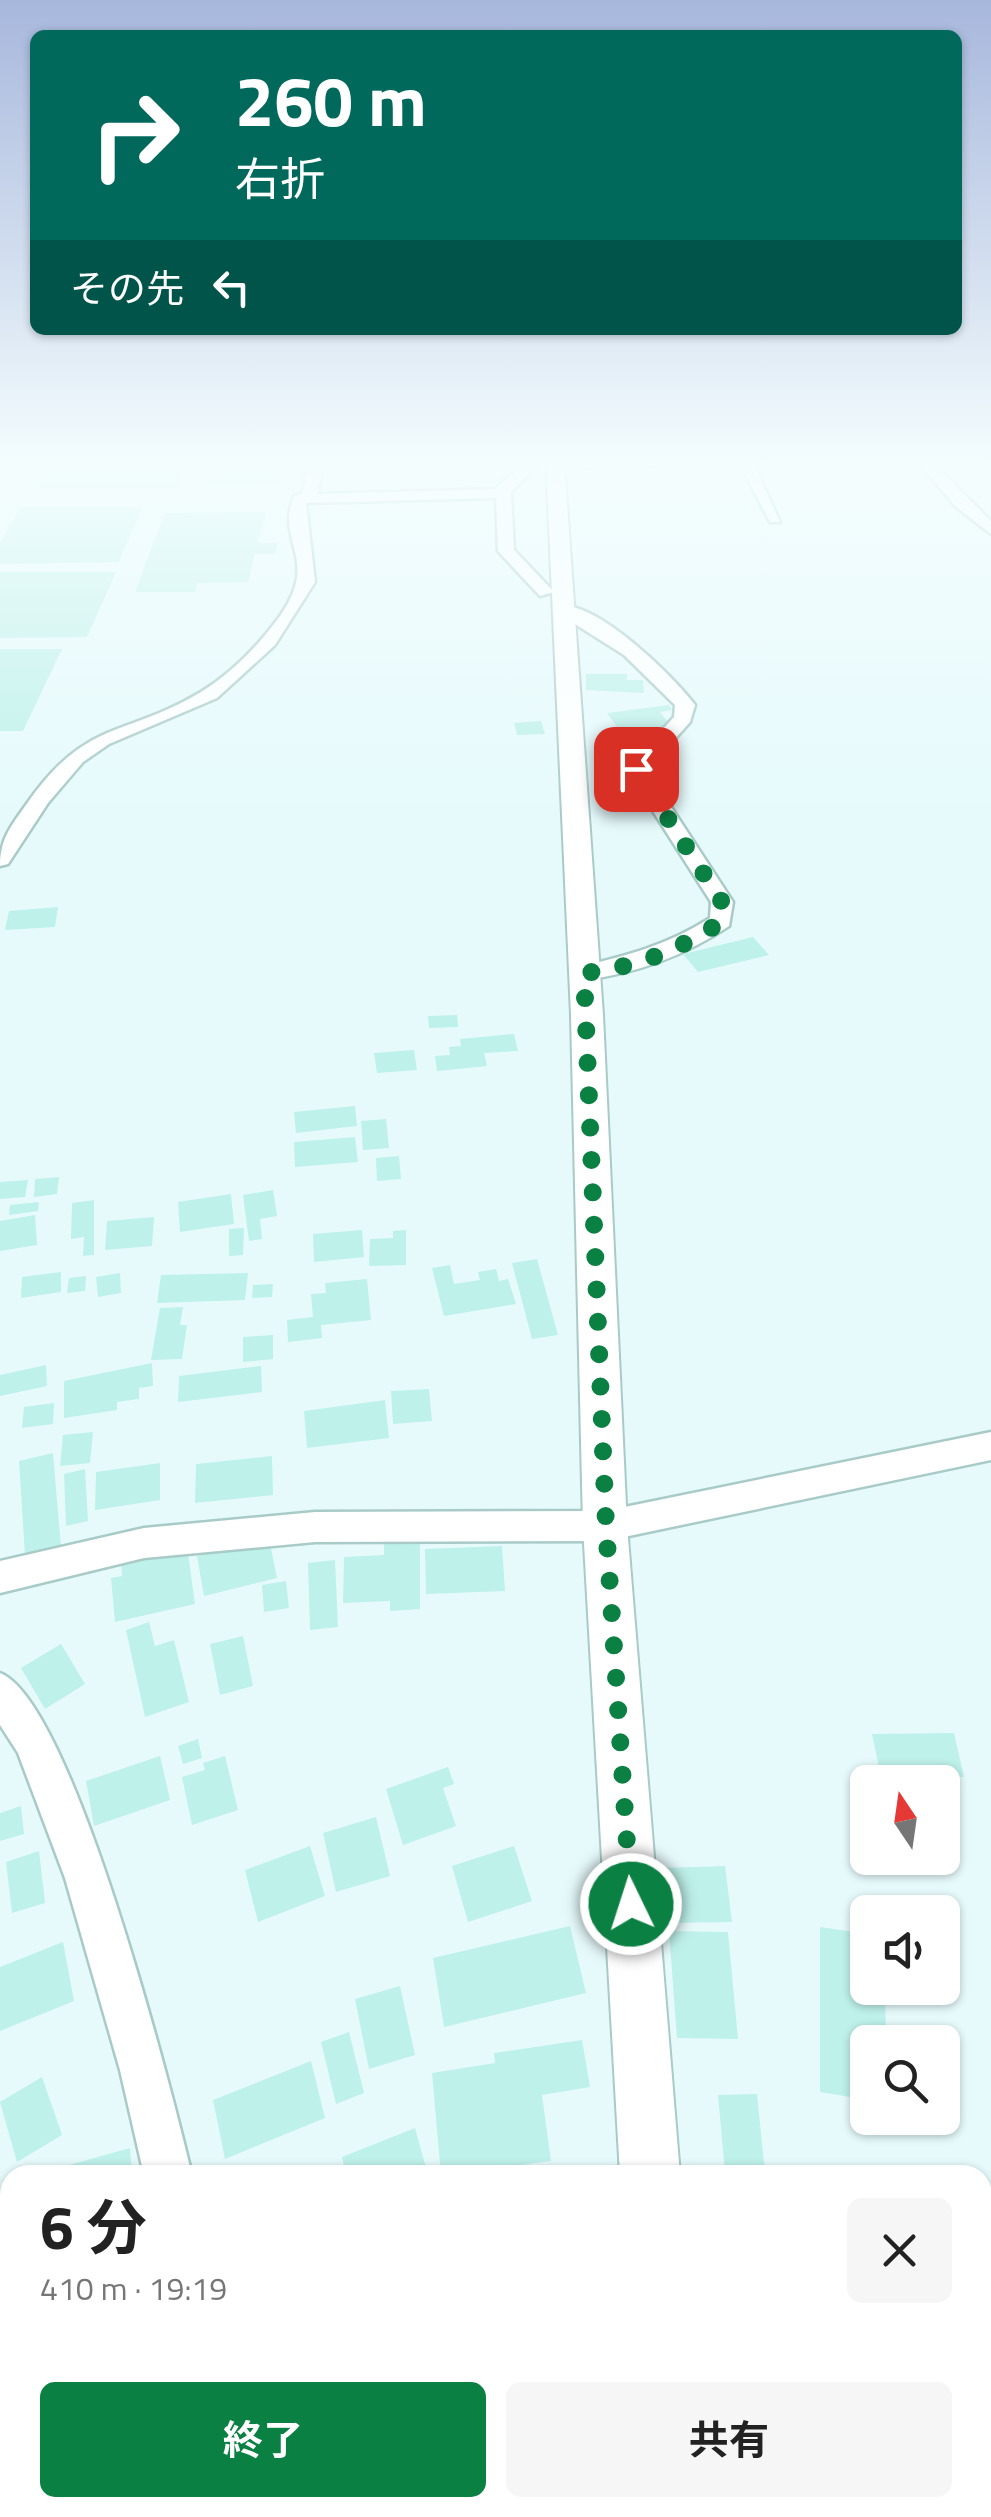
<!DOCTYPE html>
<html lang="ja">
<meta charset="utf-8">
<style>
body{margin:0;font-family:"Titillium Web","Noto Sans JP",sans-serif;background:#f6f6f6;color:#222;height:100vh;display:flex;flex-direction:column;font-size:38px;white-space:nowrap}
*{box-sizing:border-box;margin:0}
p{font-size:32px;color:#767676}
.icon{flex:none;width:55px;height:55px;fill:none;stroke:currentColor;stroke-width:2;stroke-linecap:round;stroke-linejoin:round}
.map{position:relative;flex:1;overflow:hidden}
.details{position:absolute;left:0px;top:2165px;width:992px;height:352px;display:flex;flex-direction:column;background:#fff;border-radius:30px 30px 0 0;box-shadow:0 2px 8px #0004}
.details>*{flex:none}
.hud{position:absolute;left:30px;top:30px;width:932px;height:305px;border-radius:15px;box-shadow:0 2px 8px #0004;background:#00695c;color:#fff;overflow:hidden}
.needle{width:65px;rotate:347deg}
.tools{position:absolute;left:850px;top:1765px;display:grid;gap:20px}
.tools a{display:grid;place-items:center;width:110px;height:110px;border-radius:15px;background:#fff;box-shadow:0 2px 8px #0004;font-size:50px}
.pin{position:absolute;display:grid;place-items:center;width:85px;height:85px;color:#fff;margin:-42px;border-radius:20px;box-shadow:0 5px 15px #0006}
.me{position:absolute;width:110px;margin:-55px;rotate:356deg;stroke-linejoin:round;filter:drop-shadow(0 0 8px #0008)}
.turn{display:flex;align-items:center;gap:35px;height:210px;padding:0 40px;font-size:45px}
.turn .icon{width:130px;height:130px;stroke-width:2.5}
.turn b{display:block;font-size:70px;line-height:85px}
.then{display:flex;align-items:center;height:95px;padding:0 40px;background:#0003;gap:20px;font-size:38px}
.round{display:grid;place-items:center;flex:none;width:105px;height:105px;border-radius:15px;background:#f6f6f6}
.head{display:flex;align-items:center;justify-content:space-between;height:170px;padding:0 40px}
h1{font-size:60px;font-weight:700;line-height:75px}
.primary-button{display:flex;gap:20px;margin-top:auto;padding:20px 40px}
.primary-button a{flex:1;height:115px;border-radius:15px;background:#0b8043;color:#fff;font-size:40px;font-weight:700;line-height:115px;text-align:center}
.primary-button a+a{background:#f6f6f6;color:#222}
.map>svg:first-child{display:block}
.building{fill:#bef1ea}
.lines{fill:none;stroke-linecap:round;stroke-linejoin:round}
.minor-casing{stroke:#a9cbc8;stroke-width:5}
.tertiary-casing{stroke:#a9cbc8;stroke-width:4}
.minor{fill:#fff;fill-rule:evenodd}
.tertiary{fill:#fff;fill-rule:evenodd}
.route{stroke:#0b8043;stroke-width:18;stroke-dasharray:0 32.4}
</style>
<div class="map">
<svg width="991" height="2517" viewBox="0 0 991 2517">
<rect width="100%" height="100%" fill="#e6fafc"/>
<g class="building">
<path d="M92 461H189L178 488H33L46 466 90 465Z"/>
<path d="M217 461H292L286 483 209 484Z"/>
<path d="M21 507H142L119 562 0 564V542Z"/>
<path d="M266 512 258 543H278L275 554H255L248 582 197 583 195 592H135L165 513Z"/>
<path d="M0 572H116L87 637 0 638Z"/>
<path d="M0 649H62L23 731H0Z"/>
<path d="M586 674H627V680H643L644 693 586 690Z"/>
<path d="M669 705 672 710 660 712 672 727 621 733 607 713Z"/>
<path d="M541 721 545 734 517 735 514 723Z"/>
<path d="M58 907 55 927 5 930 9 911Z"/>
<path d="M753 937 769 955 698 972 683 954Z"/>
<path d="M457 1015 458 1027 429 1028 428 1016Z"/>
<path d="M514 1034 518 1051 484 1053 487 1066 437 1071 435 1056 450 1055 449 1047 461 1046 460 1039Z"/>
<path d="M414 1050 417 1070 377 1073 374 1053Z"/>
<path d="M355 1106 357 1126 296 1133 294 1112Z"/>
<path d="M386 1119 389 1148 363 1150 361 1121Z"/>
<path d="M355 1137 358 1162 295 1167 294 1142Z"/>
<path d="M399 1156 401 1179 377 1181 376 1158Z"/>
<path d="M59 1177 57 1194 34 1197 35 1179Z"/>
<path d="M28 1180 25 1197 0 1199V1182Z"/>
<path d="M273 1190 277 1216 260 1219 262 1239 249 1241 243 1195Z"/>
<path d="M231 1194 234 1224 180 1232 178 1202Z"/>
<path d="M94 1200V1255L83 1256 84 1237 71 1239 72 1203Z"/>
<path d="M39 1202 38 1211 9 1215 10 1205Z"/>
<path d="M35 1215 37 1245 0 1251V1221Z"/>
<path d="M154 1217 152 1246 105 1250 107 1221Z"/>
<path d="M244 1228 243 1255 229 1256V1229Z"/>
<path d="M362 1230 364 1257 314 1262 313 1234Z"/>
<path d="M406 1230V1265L369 1266 370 1239 393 1238V1231Z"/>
<path d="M537 1259 558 1335 532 1339 512 1263Z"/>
<path d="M450 1265 454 1284 480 1280 478 1272 496 1269 499 1281 508 1279 516 1304 444 1316 432 1268Z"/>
<path d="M61 1272V1292L21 1298 22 1277Z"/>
<path d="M120 1273 121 1293 98 1297 96 1277Z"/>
<path d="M248 1273 245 1300 157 1303 161 1275Z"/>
<path d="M86 1276 85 1291 67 1293 69 1278Z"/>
<path d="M367 1279 371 1320 321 1325 322 1338 288 1342 287 1320 313 1317 311 1294 326 1293 325 1283Z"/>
<path d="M273 1284 272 1297 252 1298 253 1285Z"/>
<path d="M183 1307 180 1325H187L182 1359 151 1360 160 1308Z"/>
<path d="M273 1335V1359L243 1362V1337Z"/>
<path d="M152 1363 153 1386 139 1388V1399L117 1402V1410L64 1418V1381Z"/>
<path d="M46 1365 47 1386 0 1396V1375Z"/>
<path d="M261 1366 262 1392 178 1402 179 1376Z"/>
<path d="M429 1389 432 1421 393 1424 391 1391Z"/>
<path d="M385 1400 389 1438 307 1448 304 1411Z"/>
<path d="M54 1403 53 1424 22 1428 24 1407Z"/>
<path d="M93 1432 90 1463 60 1466 63 1435Z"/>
<path d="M53 1453 61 1547 25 1555 19 1461Z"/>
<path d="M272 1456 273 1495 195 1503 196 1464Z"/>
<path d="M160 1463V1500L95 1510 96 1472Z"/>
<path d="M85 1469 88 1521 66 1526 64 1474Z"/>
<path d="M269 1538 277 1578 204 1596 197 1556Z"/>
<path d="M420 1539V1609L390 1611V1601L343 1603 344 1557 384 1555V1541Z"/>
<path d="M187 1546 195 1604 115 1622 111 1578 122 1576 121 1561Z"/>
<path d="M502 1546 505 1591 426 1594 425 1549Z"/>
<path d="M335 1560 338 1627 310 1630 308 1563Z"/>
<path d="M286 1581 289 1608 264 1612 262 1585Z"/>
<path d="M149 1622 155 1646 174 1640 189 1702 145 1717 126 1630Z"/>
<path d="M243 1636 253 1686 220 1695 210 1644Z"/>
<path d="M61 1644 85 1684 45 1709 21 1668Z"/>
<path d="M954 1733 964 1777H881L872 1734Z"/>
<path d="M198 1739 202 1758 183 1764 178 1746Z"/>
<path d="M160 1756 170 1800 94 1826 86 1781Z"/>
<path d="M225 1756 238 1810 192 1825 182 1777 205 1770 203 1763Z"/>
<path d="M448 1767 454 1784 443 1788 456 1826 403 1845 386 1789Z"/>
<path d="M21 1806 24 1834 0 1841V1813Z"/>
<path d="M376 1817 390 1876 336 1892 323 1833Z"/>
<path d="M310 1846 325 1896 258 1922 245 1870Z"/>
<path d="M514 1846 532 1901 468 1922 452 1866Z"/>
<path d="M39 1851 45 1903 12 1913 6 1862Z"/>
<path d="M725 1866 732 1922 667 1923 662 1868Z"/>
<path d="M570 1926 586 1993 444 2027 433 1958Z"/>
<path d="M820 1927 868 1934V1988H885L886 2042H868V2100L820 2092Z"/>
<path d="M669 1931 728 1932 738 2039 677 2038Z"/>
<path d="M63 1942 74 2001 0 2031V1967Z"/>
<path d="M400 1986 415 2055 369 2069 355 1999Z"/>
<path d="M349 2032 364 2093 336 2104 321 2042Z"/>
<path d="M582 2040 590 2087 542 2095 551 2161 441 2175 432 2073 495 2063 494 2053Z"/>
<path d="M311 2061 325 2118 225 2159 213 2100Z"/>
<path d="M42 2077 62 2135 17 2162 0 2102Z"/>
<path d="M757 2094 765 2173 725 2172 718 2095Z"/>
<path d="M415 2128 428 2175H346L342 2157Z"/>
<path d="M130 2148 132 2175H38L37 2174Z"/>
<path d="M23 2508H167V2517H12Z"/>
<path d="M308 2508H344L345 2517H310Z"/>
<path d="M373 2508H464L465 2517H373Z"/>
<path d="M823 2508H889L890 2515 824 2516Z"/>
</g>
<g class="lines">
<g class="minor-casing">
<g id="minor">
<path d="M310 461H324L317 494 495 489 528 461H542L511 492 514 550 554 592 540 596 498 551 496 498 306 503 315 582 275 645 217 698 109 744 83 762 48 803 8 864 0 866C0 839 11 826 26 805 86 718 124 738 201 692 229 675 254 650 274 624 325 559 274 545 294 496L302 494Z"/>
<path d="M555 461H680L673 465 550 468Z"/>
<path d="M738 461H752L780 522H770Z"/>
<path d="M917 461H931L991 521V534L956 507Z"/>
<path d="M559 606C597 601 673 676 695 705L690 722 647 770 733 902 729 926C684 956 638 973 584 980L572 973 575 968C625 956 666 946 710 918L711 902 626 769 674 717 675 705 624 655 559 614Z"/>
<path d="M991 1432V1460L605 1541 315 1542 144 1558 0 1593V1561L144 1528 315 1512 605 1511Z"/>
<path d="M0 1673C73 1701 171 2089 192 2175H144L120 2070 65 1878 18 1753 0 1725Z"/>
<path d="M982 2244 991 2246V2296L982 2294Z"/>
<path d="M10 2459V2508H27L13 2517H0V2463Z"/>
<rect x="165" y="2508" width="54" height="9"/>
</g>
</g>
<g class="tertiary-casing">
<g id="tertiary">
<path d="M546 461H564L603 1015 627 1526 680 2175H620L583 1526 571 1015Z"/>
<rect x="633" y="2508" width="68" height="9"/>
</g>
</g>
<use href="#minor" class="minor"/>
<use href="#tertiary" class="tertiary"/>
</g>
<linearGradient id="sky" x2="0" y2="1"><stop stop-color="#a7b7dc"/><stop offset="0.57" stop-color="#f4fdfe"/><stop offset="1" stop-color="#f4fdfe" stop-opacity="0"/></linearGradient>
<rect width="991" height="813" fill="url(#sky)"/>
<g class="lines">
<path class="route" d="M631 1904 606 1526 584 973C637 967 677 951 721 922L722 902 636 769"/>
</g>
</svg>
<div class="tools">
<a><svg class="needle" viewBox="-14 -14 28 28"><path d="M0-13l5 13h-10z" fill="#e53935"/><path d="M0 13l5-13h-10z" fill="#767676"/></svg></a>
<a><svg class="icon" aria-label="sound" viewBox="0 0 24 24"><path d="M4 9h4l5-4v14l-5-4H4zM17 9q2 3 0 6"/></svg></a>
<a><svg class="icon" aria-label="search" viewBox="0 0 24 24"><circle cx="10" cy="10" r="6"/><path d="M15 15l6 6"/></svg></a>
</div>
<div class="pin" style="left:636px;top:769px;background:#d93025"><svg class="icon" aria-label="arrive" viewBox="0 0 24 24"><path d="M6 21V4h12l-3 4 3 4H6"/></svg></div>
<svg class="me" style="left:631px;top:1904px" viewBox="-20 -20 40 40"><circle r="17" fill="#0b8043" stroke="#fff" stroke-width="3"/><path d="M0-11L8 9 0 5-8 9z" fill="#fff"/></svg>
<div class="hud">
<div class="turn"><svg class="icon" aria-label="right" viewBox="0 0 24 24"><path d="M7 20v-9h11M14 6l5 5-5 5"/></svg><div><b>260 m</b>右折</div></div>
<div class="then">その先<svg class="icon" aria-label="left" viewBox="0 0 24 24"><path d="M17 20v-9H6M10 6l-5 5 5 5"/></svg></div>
</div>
<section class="details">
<div class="head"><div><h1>6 分</h1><p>410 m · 19:19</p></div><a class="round"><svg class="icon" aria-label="close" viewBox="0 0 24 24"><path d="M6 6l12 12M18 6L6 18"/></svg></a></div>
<div class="primary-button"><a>終了</a><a>共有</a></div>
</section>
</div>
